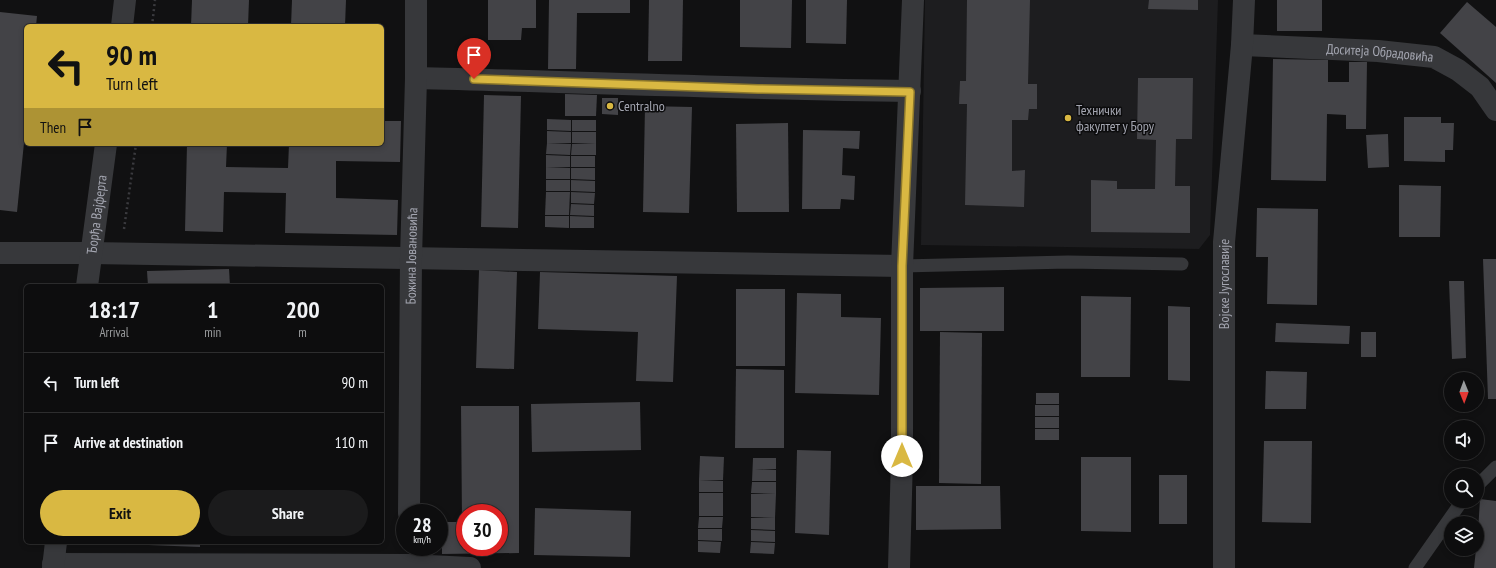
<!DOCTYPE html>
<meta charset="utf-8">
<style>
body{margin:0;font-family:"PT Sans Narrow",sans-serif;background:#1b1b1c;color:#f1f3f6;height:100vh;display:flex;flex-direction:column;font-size:15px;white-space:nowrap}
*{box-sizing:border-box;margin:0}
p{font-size:13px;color:#9a9c9e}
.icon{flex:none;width:22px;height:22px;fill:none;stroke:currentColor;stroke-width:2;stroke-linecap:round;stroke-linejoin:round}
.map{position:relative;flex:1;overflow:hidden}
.sheet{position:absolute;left:24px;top:284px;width:360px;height:260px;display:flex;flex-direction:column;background:#0d0d0e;border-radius:6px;box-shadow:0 2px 6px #0003,0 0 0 1px #2d2d2e}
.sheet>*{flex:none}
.hud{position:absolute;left:24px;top:24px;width:360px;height:122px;border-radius:6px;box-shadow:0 2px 6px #0003,0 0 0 1px #2d2d2e;background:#d9b842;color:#111;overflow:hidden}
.needle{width:26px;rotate:179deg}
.tools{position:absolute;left:1444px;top:372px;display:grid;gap:8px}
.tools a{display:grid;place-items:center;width:40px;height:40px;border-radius:50%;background:#0d0d0e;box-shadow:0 2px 6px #0003,0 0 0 1px #2d2d2e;font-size:20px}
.speed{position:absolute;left:396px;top:504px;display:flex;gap:8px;font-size:20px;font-weight:700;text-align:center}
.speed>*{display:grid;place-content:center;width:52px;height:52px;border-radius:50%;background:#0d0d0e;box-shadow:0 2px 6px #0003,0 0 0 1px #2d2d2e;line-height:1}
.speed small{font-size:10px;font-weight:400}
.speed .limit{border:6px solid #d22;background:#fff;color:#111}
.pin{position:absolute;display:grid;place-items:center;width:34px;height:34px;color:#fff;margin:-41px -17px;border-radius:50% 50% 50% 0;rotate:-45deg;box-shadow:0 0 4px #0007}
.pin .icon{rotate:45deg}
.me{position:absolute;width:44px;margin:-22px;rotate:0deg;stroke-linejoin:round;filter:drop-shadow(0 0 3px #0008)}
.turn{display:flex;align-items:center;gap:14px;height:84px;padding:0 16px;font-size:18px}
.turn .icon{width:52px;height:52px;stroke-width:2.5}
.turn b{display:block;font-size:28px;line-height:34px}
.then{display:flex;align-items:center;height:38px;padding:0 16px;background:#0003;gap:8px;font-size:15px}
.eta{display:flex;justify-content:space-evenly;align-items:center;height:68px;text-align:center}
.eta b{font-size:24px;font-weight:600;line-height:28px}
.primary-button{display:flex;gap:8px;margin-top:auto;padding:8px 16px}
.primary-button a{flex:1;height:46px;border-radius:24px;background:#d9b842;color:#111;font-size:16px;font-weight:600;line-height:46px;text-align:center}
.primary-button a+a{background:#1b1b1c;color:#f1f3f6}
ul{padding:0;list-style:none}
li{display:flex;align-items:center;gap:12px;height:60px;padding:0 16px;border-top:1px solid #2d2d2e}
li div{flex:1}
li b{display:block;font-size:15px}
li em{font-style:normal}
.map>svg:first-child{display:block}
.built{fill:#1d1d1f}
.building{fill:#434347;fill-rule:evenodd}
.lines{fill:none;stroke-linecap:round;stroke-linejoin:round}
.path{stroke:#3b3b3f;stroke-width:2.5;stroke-dasharray:2 3;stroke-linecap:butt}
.lane{stroke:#37383b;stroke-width:13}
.street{stroke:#37383b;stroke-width:22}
.route-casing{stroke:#8d782b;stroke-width:10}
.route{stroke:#d9b842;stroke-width:7}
.poi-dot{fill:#d9b842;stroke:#0c0c0d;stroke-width:1.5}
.labels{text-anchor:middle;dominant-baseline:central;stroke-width:3;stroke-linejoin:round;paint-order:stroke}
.street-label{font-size:14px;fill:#a4a6b1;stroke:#0c0c0d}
.poi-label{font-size:14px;fill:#a4a6b1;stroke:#0c0c0d;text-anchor:start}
</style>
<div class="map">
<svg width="1496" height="568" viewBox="0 0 1496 568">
<rect width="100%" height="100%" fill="#111112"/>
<path class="built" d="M925 0H1218L1210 235 1199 249 921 245Z"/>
<g class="building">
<path d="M192 0H249L248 26H191Z"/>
<path d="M292 0H346L345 26H291Z"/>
<path d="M488 0H536V28H522L521 40H488Z"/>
<path d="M549 0H630V13H577L576 69H548Z"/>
<path d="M649 0H683L682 61H648Z"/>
<path d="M740 0H792L791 48 740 47Z"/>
<path d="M806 0H847L846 44 806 43Z"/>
<path d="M967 0H1030L1028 84H1037V109H1029L1028 120H1012V171L1025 170 1024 207 965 205 967 104H959L960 81H966Z"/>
<path d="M1149 0H1198V10L1148 9Z"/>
<rect x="1277" y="0" width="45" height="31"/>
<path d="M1467 2 1496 27V83L1440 33Z"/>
<path d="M0 12 37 16 36 26H26V123L17 212 0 210Z"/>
<path d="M1273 59 1328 60V82H1349V62H1367L1366 129H1346V115L1327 114 1326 181 1271 180Z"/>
<path d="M1138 78H1193L1192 139H1176L1175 186H1190V233L1091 232V180L1117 181V189H1155L1156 140 1137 139Z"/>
<path d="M565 94 597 95 596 116H565Z"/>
<path d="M484 95 521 96 518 228 481 227Z"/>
<path d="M602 98H618V115L602 114Z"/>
<path d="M645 106 692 107 689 213 643 212Z"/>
<path d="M1404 117H1441V123H1454L1453 150H1445V162L1404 161Z"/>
<path d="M547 119 571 120V131L547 130Z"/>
<rect x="572" y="120" width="24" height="11"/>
<path d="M382 121H401L400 162 336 161V198L398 200 397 235 285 233 286 193 224 192 223 232 185 231 187 144H227L226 167 288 168 289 144H382Z"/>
<path d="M788 123 789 212H737L736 124Z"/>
<path d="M803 130 860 131 859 149 843 148 842 175 855 176 854 200 841 199 840 209H802Z"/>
<path d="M547 131 571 132V143H547Z"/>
<path d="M572 132H596V144L572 143Z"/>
<path d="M1388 134 1389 167 1368 168 1366 135Z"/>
<path d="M547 143 571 144 570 155 546 154Z"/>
<path d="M572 144H596V155H571Z"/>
<path d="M546 155 570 156V167H546Z"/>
<rect x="571" y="156" width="24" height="11"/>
<path d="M546 167 570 168V179H546Z"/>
<path d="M571 168H595V180L571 179Z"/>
<rect x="546" y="180" width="24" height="11"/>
<path d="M571 180 595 181V192L571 191Z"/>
<path d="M1399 185 1441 186 1440 237H1399Z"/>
<path d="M546 192H570L569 215H545Z"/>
<path d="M571 192 595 193 594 204 571 203Z"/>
<path d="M571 204 594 205V216L570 215Z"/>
<path d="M1257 208 1318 209 1317 305 1267 304 1268 257H1256Z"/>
<path d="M545 216H569V228L545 227Z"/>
<path d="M570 216 594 217V228H570Z"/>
<path d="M1483 259H1496V399H1488Z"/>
<path d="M229 269 230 286H148L147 271Z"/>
<path d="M479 270 517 272 514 369 476 368Z"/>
<path d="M540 272 677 276 673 382 636 381 638 332 538 329Z"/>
<path d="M1449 281H1464L1466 358 1452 359Z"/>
<path d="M1004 287V331H920V288Z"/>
<rect x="736" y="289" width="49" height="77"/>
<path d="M797 293 841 294V317L881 318 879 395 795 393Z"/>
<path d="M1081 296 1131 297 1130 377H1081Z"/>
<path d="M1168 306 1190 307V381L1168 380Z"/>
<path d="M1276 323 1350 326 1349 344 1275 342Z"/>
<path d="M940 332 982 333 981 484 939 483Z"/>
<rect x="1361" y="332" width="15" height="25"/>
<path d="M736 369 784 370V448H735Z"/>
<path d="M1266 371 1307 372 1306 409H1265Z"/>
<rect x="1036" y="393" width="23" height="11"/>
<path d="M640 402 641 450 532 452 531 404Z"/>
<rect x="1035" y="405" width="24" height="11"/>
<path d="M461 406H519V553L442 554V522H462ZM465 513H499V547H465Z"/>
<rect x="1035" y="417" width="24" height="11"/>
<rect x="1035" y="429" width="24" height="11"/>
<path d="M1264 441H1312L1311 523 1262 522Z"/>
<path d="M797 450 831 451 829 535 795 533Z"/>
<path d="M700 456 724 457 723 480H699Z"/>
<path d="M1081 457H1131V532L1081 531Z"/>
<path d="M753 458H776V469H755L776 470V481H752Z"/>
<rect x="1159" y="475" width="28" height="49"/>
<path d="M699 480 723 481V492H699Z"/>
<path d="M752 482H776V494L751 493Z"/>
<path d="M916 486H1000L1001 529 916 530Z"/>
<rect x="699" y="493" width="24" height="23"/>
<path d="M751 494H776L775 518 751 517Z"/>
<path d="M1480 499 1496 501V568H1474L1476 549H1477Z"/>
<path d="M535 508 631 511 630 557 534 555Z"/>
<path d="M699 517H723L722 528H698Z"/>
<path d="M751 518H775V530L751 529Z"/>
<path d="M698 529H722V541L698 540Z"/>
<path d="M751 530 775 531V542L751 541Z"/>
<path d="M698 541 721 542 720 553 698 552Z"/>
<path d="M148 542H200V547L148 545Z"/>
<path d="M751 542 775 543 774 554 750 553Z"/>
</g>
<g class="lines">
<g class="path">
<path d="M152 26 155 0"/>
<path d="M124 229 136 144"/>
</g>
<g class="lane">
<path d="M902 266 1068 262 1182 264"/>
<path d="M1477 486 1496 467"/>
<path d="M1415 568 1462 501"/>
</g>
<g class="street">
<path d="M122 26 125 0"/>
<path id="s1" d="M1242 45 1378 51 1434 57 1458 70 1480 87 1496 110"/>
<path d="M416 78C580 82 745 89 910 91"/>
<path d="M0 253H91L902 266"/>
<path id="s2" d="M87 286 106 144"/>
<path id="s3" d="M409 513 411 258 416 78V0"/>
<path d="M53 564 408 565 470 568"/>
<path d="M53 568 56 542"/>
<path d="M899 568 902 457V266L913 0"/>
<path id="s4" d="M1224 568V242L1242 45 1244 0"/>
</g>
</g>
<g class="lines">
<g class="route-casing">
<path id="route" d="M474 79 758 89 910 92 902 266V456"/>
</g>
<use href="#route" class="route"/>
</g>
<g class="poi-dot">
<circle cx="610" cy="106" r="4"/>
<circle cx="1068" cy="118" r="4"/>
</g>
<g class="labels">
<g class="street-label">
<text stroke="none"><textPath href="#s1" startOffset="138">Доситеја Обрадовића</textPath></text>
<text stroke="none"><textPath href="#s2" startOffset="72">Ђорђа Вајферта</textPath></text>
<text stroke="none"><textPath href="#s3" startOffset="257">Божина Јовановића</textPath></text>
<text stroke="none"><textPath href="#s4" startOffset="284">Војске Југославије</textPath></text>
</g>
<g class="poi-label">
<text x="618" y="106">Centralno</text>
<text x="1076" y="110">Технички<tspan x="1076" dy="16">факултет у Бору</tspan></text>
</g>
</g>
</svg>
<div class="tools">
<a><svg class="needle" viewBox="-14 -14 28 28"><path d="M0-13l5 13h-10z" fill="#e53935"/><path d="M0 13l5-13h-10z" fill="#9a9c9e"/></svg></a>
<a><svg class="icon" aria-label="sound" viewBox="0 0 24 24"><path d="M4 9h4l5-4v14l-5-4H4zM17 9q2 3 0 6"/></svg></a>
<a><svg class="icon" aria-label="search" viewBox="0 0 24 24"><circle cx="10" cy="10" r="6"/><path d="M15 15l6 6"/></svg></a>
<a><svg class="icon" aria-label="layers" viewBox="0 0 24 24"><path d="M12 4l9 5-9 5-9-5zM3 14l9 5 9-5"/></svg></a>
</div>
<div class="speed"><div>28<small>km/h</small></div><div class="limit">30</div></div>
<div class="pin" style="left:474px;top:79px;background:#d93025"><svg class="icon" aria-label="arrive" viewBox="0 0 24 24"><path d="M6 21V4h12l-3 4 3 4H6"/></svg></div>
<svg class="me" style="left:902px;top:456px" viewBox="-20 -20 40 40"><circle r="19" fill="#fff"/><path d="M0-13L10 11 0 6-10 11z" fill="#d9b842"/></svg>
<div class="hud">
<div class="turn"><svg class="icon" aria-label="left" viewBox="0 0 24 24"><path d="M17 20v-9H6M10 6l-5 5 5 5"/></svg><div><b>90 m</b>Turn left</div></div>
<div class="then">Then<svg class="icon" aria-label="arrive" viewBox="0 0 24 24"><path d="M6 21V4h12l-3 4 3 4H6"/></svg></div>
</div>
<section class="sheet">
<div class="eta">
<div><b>18:17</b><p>Arrival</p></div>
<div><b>1</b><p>min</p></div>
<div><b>200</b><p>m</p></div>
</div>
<ul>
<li><svg class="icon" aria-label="left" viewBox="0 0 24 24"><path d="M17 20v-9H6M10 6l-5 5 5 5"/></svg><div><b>Turn left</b></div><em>90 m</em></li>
<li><svg class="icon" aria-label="arrive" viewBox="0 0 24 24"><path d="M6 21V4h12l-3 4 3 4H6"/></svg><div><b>Arrive at destination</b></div><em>110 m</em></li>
</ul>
<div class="primary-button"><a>Exit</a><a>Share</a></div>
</section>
</div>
